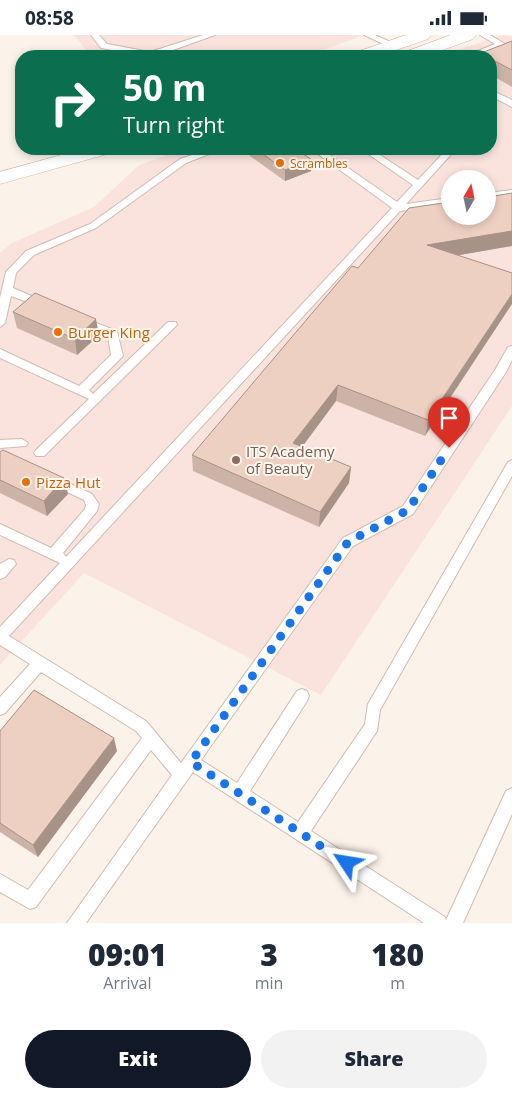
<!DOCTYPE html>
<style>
body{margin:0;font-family:"Open Sans",sans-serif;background:#f2f2f3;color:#1f2937;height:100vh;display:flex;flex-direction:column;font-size:19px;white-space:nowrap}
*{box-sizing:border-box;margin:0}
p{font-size:16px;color:#747a83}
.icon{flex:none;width:28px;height:28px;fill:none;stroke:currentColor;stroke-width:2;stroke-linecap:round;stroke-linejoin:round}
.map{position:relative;height:888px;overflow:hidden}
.panel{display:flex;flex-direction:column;background:#fff;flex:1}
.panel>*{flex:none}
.hud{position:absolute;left:15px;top:15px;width:482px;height:105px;border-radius:20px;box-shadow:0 2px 8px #0003;background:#0b6e4f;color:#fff;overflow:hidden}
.needle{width:32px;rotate:9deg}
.buttons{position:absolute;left:441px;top:135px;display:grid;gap:10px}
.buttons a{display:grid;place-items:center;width:55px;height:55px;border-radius:50%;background:#fff;box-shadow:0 2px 8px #0003;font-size:25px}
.pin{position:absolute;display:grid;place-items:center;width:42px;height:42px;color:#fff;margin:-51px -21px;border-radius:50% 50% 50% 0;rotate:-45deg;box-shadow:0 0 5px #0007}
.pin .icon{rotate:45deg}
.me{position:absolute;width:55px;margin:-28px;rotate:303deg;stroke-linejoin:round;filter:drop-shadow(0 0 4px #0008)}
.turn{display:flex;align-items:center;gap:18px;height:105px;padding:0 25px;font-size:22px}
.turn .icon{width:65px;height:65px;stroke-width:2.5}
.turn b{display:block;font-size:35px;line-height:42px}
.eta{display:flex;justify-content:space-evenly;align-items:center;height:85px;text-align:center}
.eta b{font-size:30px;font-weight:800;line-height:35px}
.cta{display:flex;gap:10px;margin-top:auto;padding:10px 25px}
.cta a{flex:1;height:58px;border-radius:30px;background:#111827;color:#fff;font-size:20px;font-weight:800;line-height:58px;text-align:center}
.cta a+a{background:#f2f2f3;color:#1f2937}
.status{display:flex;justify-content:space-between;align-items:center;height:35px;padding:0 25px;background:#fff;direction:ltr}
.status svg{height:14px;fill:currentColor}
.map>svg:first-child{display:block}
.commercial{fill:#fae3dd;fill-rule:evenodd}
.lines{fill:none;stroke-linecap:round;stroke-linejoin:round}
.lane-casing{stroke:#cebcb2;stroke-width:2}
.secondary-casing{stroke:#d1bbb0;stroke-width:1}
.lane{fill:#fff;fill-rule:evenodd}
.secondary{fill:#fff;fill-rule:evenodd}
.wall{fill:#cdb3a7}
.shaded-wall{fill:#a79288}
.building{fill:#eed0c2;stroke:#a79288}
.route{stroke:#1a73e8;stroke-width:9;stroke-dasharray:0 16.2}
.food-dot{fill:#e8710a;stroke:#fef7ef;stroke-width:2}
.education-dot{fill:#8d6e63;stroke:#fef7ef;stroke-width:2}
.labels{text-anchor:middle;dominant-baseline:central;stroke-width:4;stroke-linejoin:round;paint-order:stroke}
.far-food-label{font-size:12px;fill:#c56008;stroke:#fef7ef;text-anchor:start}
.food-label{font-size:15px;fill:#c56008;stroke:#fef7ef;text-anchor:start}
.education-label{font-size:15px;fill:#785e54;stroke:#fef7ef;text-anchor:start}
</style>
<div class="status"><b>08:58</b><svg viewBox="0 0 49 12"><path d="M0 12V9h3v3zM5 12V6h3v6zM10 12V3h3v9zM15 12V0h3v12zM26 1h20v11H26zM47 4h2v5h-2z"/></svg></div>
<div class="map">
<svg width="512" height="888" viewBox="0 0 512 888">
<rect width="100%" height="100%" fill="#fbf2e9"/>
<g class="commercial">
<path d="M74 0H364L307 21H91Z"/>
<path d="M501 0 512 1V371L321 660 84 538 0 630V218L12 208 94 172 139 130 185 114H491V21H442ZM450 144H488V181H450Z"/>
</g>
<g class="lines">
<g class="lane-casing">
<g id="lane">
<path d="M91 0H99L107 9 150 17 203 0H215L159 20 160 21H145L101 13Z"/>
<path d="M364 0H375L397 10 390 12Z"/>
<path d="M480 0H490L505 9 477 21H466L495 9Z"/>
<path d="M491 55 512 65V72L491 61Z"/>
<path d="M210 114H222L186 128 96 193 34 220 16 238 13 253 48 268 49 270 44 273 11 261 5 288 0 292V263L6 237 26 216 90 189 180 124Z"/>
<path d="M311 114H321L397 167 413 150 361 114H371L418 145 447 114H456L406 169 450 163V169L400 176 9 601 146 686 181 728 343 503 403 471 495 335 508 312 512 311V325L506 337 413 479 353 511 201 725 237 748 297 656 302 654 307 656 309 661 307 666 250 756 298 787 365 689 368 669 508 427 512 425V441L380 675 377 696 311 796 445 882 446 885 506 756 512 753V779L463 888H424L193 737 86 888H67L172 740 151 715 36 872 30 874 0 857V839L28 855 142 703 136 696 41 637 5 678 0 680V662L30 629 0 610V592L60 528 0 500V489L51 513 85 474 86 470 84 465 48 448 46 445 48 442H56L92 459 99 469 97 476 63 518 66 522 392 173Z"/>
<path d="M512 155V161L488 164V158Z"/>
<path d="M83 283 117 296 123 321 89 355 93 359 168 287H176L177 290 44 421H36L34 418 36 415 89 364 0 323V314L79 351 111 320 108 301 79 290 78 287 79 284Z"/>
<path d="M22 404 28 408 26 411 0 413V405Z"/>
<path d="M9 524 14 525 16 529 5 542 0 544V529Z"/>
</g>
</g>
<g class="secondary-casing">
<g id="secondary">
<path d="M406 0H431L428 4 379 21H354L357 17Z"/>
<path d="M451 0H476L473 4 426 21H402L405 17Z"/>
<path d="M83 114H114L111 118 0 149V137Z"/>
</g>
</g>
<use href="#lane" class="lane"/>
<use href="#secondary" class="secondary"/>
</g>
<g class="wall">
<path d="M512 6V52L491 40V21H480L481 18Z"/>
<path d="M250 114H296L312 125 311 136 285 146 250 121Z"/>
<path d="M512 158V211L458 220 425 401 336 366 302 412 351 432 349 448 319 492 193 436 192 420 358 233Z"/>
<path d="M13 277 99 300 77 320 17 293Z"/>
<path d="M0 417 64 443 68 459 47 481 0 458Z"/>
<path d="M0 696 117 716 38 822 0 797Z"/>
</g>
<g class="shaded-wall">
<path d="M312 125 311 136 285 146V135Z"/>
<path d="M512 196V211L425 226 427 210Z"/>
<path d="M512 259V269L425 401 428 385Z"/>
<path d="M96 284 99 300 77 320 75 304Z"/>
<path d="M338 350 336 366 293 424V408Z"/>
<path d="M351 432 349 448 319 492 320 477Z"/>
<path d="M64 443 68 459 47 481 44 466Z"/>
<path d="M114 703 117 716 38 822 33 810Z"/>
</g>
<g class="building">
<path d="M512 6V35L491 24V21H487L481 18Z"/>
<path d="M256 114H296L312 125 285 135Z"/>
<path d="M512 158V196L427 210 512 238V259L428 385 338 350 293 408 351 432 320 477 192 420 352 231 358 233 409 173 450 167V181H488V162Z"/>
<path d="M35 258 96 284 75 304 13 277Z"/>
<path d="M3 415 64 443 44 466 0 445V417Z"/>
<path d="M34 655 114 703 33 810 0 788V696Z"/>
</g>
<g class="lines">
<path class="route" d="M347 828 191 727 348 507 408 475 449 413"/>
</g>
<g class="food-dot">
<circle cx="280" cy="128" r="5"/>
<circle cx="58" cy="297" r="5"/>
<circle cx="26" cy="447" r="5"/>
</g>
<circle class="education-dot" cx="236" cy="425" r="5"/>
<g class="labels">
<g class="far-food-label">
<text x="290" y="128">Scrambles</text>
</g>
<g class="food-label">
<text x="68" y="297">Burger King</text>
<text x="36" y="447">Pizza Hut</text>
</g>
<g class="education-label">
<text x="246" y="416">ITS Academy<tspan x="246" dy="17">of Beauty</tspan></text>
</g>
</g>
</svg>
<div class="buttons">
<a><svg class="needle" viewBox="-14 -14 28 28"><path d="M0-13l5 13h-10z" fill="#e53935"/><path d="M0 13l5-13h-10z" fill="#747a83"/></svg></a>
</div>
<div class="pin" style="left:449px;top:413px;background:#d93025"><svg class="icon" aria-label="arrive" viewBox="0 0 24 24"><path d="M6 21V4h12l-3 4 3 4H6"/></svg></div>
<svg class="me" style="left:347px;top:828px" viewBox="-20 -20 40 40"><path d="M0-17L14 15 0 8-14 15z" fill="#1a73e8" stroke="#fff" stroke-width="4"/></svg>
<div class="hud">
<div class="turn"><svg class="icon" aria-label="right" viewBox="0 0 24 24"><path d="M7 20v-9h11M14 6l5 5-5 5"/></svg><div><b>50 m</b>Turn right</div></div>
</div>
</div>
<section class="panel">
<div class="eta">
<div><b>09:01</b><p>Arrival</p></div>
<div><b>3</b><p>min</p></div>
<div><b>180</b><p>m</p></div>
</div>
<div class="cta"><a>Exit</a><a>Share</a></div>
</section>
